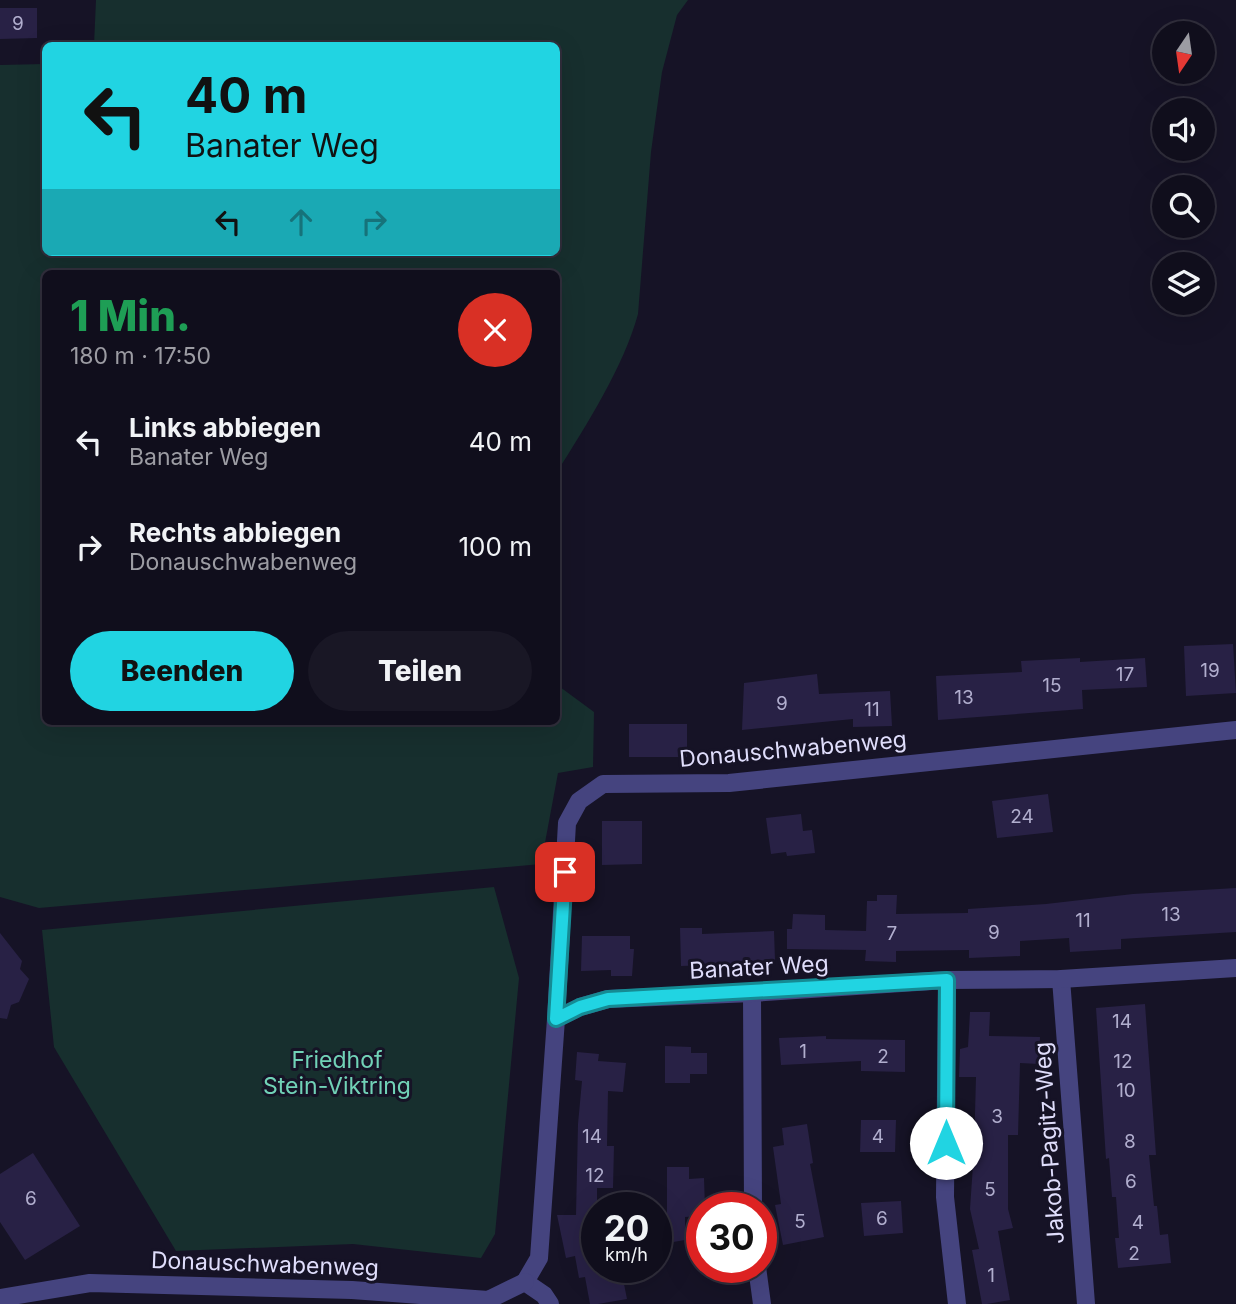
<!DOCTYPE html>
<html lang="de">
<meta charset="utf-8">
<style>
body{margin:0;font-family:Inter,sans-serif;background:#191725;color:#f1f3f6;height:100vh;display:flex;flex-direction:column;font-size:26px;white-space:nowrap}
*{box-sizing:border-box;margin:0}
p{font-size:23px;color:#9c9ca3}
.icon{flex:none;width:38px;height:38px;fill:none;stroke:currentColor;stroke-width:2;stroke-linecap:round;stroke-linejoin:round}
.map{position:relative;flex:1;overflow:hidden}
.sheet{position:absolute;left:42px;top:270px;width:518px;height:455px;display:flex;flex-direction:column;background:#100e1c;border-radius:10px;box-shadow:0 7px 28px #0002,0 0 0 2px #302e3b}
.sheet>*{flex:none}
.hud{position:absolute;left:42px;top:42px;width:518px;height:214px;border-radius:10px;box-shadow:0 7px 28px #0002,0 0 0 2px #302e3b;background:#21d4e2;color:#111;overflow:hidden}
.needle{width:46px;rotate:193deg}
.controls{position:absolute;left:1152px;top:21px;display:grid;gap:14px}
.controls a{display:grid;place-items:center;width:63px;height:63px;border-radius:50%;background:#100e1c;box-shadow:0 7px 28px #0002,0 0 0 2px #302e3b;font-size:35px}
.speed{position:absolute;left:581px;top:1192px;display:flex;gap:14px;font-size:35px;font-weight:700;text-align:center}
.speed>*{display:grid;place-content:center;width:91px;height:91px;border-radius:50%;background:#100e1c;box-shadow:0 7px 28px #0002,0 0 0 2px #302e3b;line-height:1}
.speed small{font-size:18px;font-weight:400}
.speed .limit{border:10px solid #d22;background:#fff;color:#111}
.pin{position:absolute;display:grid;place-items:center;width:60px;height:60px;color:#fff;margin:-30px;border-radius:14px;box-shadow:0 4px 10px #0006}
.me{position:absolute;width:77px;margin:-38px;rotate:0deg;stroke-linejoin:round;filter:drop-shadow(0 0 5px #0008)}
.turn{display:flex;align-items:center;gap:24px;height:147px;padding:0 28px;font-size:32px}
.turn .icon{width:91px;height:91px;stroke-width:2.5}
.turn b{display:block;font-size:49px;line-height:60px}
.lanes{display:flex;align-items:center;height:66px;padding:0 28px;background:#0003;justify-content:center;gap:35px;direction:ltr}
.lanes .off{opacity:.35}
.round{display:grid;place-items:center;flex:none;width:74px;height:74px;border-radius:37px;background:#191725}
.summary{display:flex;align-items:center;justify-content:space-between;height:119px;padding:0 28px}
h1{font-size:42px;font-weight:800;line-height:52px;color:#1e9e55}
.button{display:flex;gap:14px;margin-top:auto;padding:14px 28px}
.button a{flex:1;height:80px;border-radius:42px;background:#21d4e2;color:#111;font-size:28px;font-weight:800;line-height:80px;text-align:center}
.button a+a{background:#191725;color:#f1f3f6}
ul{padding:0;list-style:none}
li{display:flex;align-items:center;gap:21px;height:105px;padding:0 28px}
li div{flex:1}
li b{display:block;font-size:26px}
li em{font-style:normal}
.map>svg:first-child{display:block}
.green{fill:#172f2e}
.building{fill:#282145}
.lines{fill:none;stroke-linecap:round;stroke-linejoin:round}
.street{stroke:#45447f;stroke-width:18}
.route-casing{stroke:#158a93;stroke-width:18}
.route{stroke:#21d4e2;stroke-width:12}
.labels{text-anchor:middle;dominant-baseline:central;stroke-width:6;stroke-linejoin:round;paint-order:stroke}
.number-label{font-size:19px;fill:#b1aece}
.street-label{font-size:23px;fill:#dfddfb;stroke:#161326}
.park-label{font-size:23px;fill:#71d2b7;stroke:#161326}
</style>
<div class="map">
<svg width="1236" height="1304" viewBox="0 0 1236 1304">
<rect width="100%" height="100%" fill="#161326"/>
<g class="green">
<path d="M96 0H688L677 15 662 72 651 152 638 314C624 366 586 426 557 472L556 273H46V721H556L557 686 560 687 594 712 593 767 558 773 541 864 39 908 0 897V65L45 64 46 252H556V46L94 45Z"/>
<path d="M494 887 519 978 495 1234 481 1258 353 1244 176 1251 54 1047 42 930Z"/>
</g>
<g class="building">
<path d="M0 8H37V38L0 39Z"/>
<path d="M1233 644 1236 693 1186 696 1184 646Z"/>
<path d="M1080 658V662L1145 658 1147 687 1082 690 1083 709 938 720 936 676 1022 672 1021 661Z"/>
<path d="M817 674 819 694 890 691 892 726 853 727V719L742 730 744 683Z"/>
<rect x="629" y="724" width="58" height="33"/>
<path d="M1048 794 1053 832 997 838 992 801Z"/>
<path d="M801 814 803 831 812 830 815 853 787 856 786 852 771 854 766 818Z"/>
<path d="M602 821H642V864L602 865Z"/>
<path d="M1236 888V932L1121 939V949L1070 952 1069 938 1020 941V956L969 958V950L896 951V962L865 961 866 950 787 949V929H792L793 914 825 915V930L866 931 867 901H877V895H897L896 914 968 913V909L1046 904 1133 894Z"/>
<path d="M680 928H702V934L774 931 775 960 735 962V971L707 972V965L681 966Z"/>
<path d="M0 933 22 961 20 969 29 979 19 1002 11 1005 7 1019 0 1018Z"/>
<path d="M582 936H630V949H634L632 976H611V970L581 971Z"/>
<path d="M1145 1004 1156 1155H1149L1154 1206H1157L1160 1235 1168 1234 1171 1263 1118 1268 1115 1238H1119L1116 1197H1112L1109 1158 1106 1159 1096 1008Z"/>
<path d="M970 1012H990L989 1036 1040 1037 1039 1064 1020 1063 1018 1135H1008V1209L1013 1228 998 1231 1010 1300 987 1304H982L972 1250 979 1249 970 1209 974 1150 976 1077H959L960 1049 968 1047Z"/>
<path d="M826 1036V1039L905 1040V1072L861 1071V1061L781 1065 779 1038Z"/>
<path d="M665 1046 691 1047V1053H707V1074H690V1083H665Z"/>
<path d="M577 1052 599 1054 598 1061 626 1063 623 1092 608 1091 607 1146H614L613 1188H597V1267H612L615 1281 623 1279 627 1299 598 1304H590L585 1277 579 1278 575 1256 566 1258 557 1215H576L578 1124 582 1081 575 1080Z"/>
<path d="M861 1120H896L895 1152H860Z"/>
<path d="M807 1124 813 1163 810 1164 824 1237 783 1245 775 1205 781 1204 773 1147 784 1145 782 1128Z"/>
<path d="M33 1153 80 1226 25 1260 0 1222V1174Z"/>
<path d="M667 1167H689V1179L704 1178 705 1208H702V1216L685 1217V1240L656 1245V1214H667Z"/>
<path d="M901 1201 903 1233 864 1236 861 1203Z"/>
</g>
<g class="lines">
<g class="street">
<path d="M1061 979 1086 1304"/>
<path d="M947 980 945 1197 957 1304"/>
<path d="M752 993 753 1208"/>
<path d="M556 1019 567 823 579 801 603 784 729 783 1236 730"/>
<path d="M757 1267 762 1304"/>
<path d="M525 1282 539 1258 556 1019 580 1007 608 999 752 993 947 980 1061 979 1236 968"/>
<path d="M525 1282 544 1295 550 1304"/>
<path d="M0 1298 90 1283 352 1290 488 1300 525 1282"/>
</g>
</g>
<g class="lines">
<g class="route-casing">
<path id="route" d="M565 872 556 1019 580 1007 608 999 947 980 946 1143"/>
</g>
<use href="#route" class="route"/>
</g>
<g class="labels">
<g class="number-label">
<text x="18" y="23">9</text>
<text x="1210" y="670">19</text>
<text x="1125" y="674">17</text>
<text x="1052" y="685">15</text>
<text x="964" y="697">13</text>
<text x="782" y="703">9</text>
<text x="872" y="709">11</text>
<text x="1022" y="816">24</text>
<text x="1171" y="914">13</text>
<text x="1083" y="920">11</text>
<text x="994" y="932">9</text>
<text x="892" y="933">7</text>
<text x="1122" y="1021">14</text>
<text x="803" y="1051">1</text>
<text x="883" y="1056">2</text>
<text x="1123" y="1061">12</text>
<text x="1126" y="1090">10</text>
<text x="997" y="1116">3</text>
<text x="592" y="1136">14</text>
<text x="878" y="1136">4</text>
<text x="1130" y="1141">8</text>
<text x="595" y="1175">12</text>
<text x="1131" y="1181">6</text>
<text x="990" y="1189">5</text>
<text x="31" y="1198">6</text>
<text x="882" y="1218">6</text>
<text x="800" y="1221">5</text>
<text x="1138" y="1222">4</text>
<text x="1134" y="1253">2</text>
<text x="991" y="1275">1</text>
</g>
<g class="street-label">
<text transform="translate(793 749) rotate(-5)">Donauschwabenweg</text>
<text transform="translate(759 967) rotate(-3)">Banater Weg</text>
<text transform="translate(1049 1143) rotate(-94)">Jakob-Pagitz-Weg</text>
<text transform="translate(265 1264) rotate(2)">Donauschwabenweg</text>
</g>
<g class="park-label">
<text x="337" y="1060">Friedhof<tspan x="337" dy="26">Stein-Viktring</tspan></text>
</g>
</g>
</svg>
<div class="controls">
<a><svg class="needle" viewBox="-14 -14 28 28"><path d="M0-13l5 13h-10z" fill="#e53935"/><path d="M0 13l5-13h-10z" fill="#9c9ca3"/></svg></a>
<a><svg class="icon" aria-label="sound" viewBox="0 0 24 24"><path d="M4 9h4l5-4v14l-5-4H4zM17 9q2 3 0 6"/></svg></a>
<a><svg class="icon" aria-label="search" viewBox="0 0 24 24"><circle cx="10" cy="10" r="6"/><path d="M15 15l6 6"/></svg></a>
<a><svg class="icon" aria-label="layers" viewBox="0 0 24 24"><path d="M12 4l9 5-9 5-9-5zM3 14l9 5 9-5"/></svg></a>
</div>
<div class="speed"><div>20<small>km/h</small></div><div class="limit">30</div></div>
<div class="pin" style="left:565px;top:872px;background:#d93025"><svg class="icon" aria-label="arrive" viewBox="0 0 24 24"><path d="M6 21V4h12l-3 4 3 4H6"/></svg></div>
<svg class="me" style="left:946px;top:1143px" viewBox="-20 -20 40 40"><circle r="19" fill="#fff"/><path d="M0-13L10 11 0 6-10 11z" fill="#21d4e2"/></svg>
<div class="hud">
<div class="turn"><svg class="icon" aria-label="left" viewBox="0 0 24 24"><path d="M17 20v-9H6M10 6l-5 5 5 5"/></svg><div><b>40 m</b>Banater Weg</div></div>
<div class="lanes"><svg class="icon" aria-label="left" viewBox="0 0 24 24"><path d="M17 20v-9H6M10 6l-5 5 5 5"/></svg><svg class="icon off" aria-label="ahead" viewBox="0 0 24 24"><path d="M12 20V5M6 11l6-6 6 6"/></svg><svg class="icon off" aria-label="right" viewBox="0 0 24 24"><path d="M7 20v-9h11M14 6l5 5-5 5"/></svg></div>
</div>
<section class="sheet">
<div class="summary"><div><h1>1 Min.</h1><p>180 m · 17:50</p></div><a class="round" style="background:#d93025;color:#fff"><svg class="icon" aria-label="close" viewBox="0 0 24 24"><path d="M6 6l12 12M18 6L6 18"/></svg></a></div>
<ul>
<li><svg class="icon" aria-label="left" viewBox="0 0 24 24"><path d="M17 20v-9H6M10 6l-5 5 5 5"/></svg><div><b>Links abbiegen</b><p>Banater Weg</p></div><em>40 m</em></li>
<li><svg class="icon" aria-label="right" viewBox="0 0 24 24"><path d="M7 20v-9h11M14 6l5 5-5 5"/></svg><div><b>Rechts abbiegen</b><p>Donauschwabenweg</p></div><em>100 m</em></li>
</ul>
<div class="button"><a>Beenden</a><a>Teilen</a></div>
</section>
</div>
